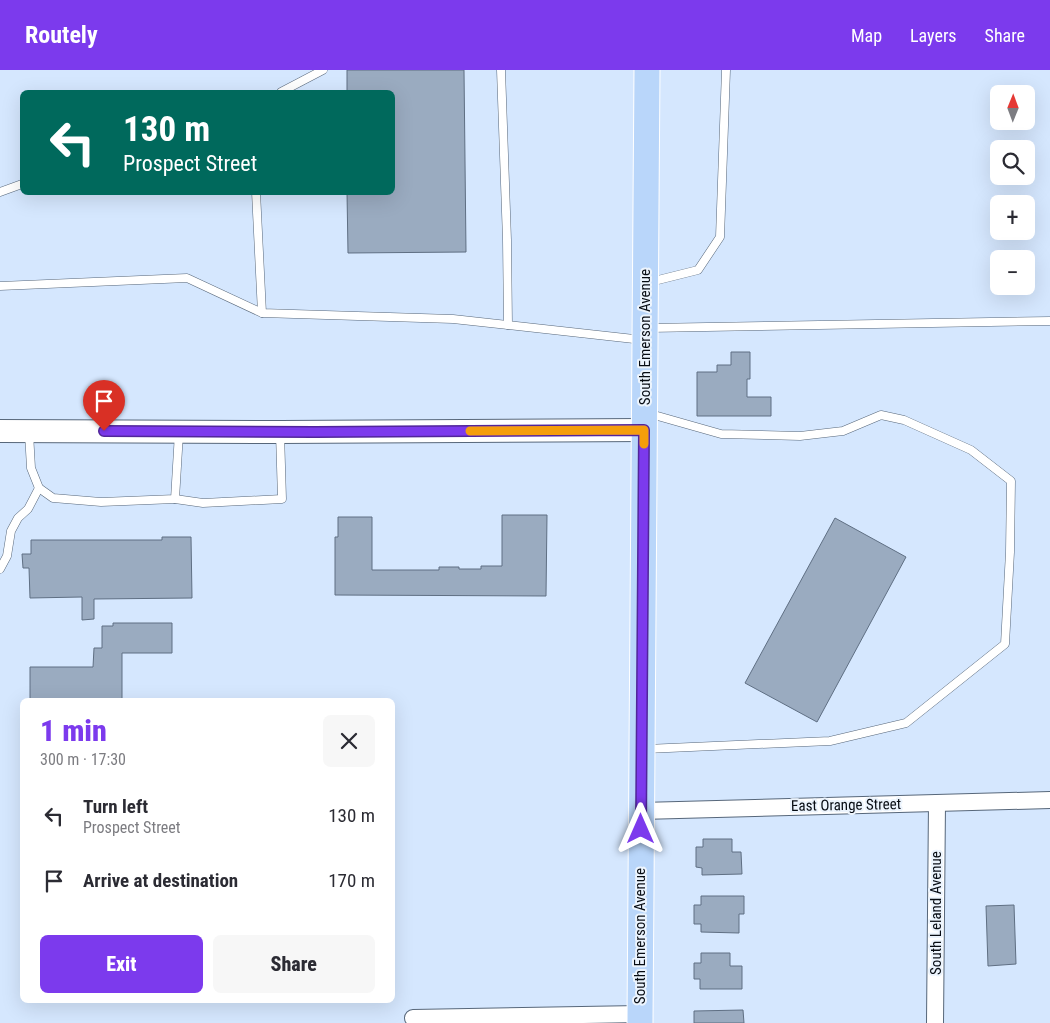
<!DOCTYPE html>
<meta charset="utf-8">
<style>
body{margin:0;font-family:"Roboto Condensed",sans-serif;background:#f7f7f7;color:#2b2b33;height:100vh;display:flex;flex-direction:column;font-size:19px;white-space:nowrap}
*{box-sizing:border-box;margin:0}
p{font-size:16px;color:#7c7c81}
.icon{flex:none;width:28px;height:28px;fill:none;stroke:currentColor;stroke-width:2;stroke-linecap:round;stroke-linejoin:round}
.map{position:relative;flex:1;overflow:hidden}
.drawer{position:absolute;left:20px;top:628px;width:375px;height:305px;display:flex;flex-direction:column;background:#fff;border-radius:8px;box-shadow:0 5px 20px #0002}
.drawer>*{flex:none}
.hud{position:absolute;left:20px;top:20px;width:375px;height:105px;border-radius:8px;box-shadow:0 5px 20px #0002;background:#00695c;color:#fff;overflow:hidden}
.needle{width:32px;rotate:1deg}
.fabs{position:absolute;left:990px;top:15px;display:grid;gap:10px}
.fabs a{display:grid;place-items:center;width:45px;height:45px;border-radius:8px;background:#fff;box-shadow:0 5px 20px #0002;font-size:25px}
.pin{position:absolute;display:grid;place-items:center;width:42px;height:42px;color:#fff;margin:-51px -21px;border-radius:50% 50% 50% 0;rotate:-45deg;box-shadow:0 0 5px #0007}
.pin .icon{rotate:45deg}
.me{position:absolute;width:55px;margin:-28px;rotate:0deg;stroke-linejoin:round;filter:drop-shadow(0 0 4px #0008)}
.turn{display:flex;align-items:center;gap:18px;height:105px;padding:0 20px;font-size:22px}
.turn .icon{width:65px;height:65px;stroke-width:2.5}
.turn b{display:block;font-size:35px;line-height:42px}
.round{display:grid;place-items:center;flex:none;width:52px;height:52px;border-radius:8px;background:#f7f7f7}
.headline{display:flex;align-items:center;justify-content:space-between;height:85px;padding:0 20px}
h1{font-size:30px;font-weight:800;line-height:38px;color:#7c3aed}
.action{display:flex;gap:10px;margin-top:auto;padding:10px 20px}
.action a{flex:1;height:58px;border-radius:8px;background:#7c3aed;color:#fff;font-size:20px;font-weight:800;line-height:58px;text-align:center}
.action a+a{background:#f7f7f7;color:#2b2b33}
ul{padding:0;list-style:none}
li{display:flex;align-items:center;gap:15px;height:65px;padding:0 20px}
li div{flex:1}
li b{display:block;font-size:19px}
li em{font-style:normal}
header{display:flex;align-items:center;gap:30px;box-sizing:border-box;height:70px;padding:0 25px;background:#7c3aed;color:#fff}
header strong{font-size:24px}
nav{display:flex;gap:28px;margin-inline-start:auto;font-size:18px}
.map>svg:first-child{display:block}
.building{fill:#9aabc0;stroke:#5f6f83}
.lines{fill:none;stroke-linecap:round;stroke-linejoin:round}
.lane-casing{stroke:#57677a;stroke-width:9}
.street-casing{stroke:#57677a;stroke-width:18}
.secondary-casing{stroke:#57677a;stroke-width:24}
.primary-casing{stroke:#fff;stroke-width:27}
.lane{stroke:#fff;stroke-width:8}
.street{stroke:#fff;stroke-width:16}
.secondary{stroke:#fff;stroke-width:22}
.primary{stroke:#b9d6fa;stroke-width:25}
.route-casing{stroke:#51269a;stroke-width:12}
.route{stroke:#7c3aed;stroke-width:9}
.slow{stroke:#f59e0b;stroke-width:9}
.labels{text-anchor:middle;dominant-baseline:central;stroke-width:4;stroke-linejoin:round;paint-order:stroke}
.street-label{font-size:15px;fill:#070c13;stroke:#ecf4fd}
</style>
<header>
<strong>Routely</strong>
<nav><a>Map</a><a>Layers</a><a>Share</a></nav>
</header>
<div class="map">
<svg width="1050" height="953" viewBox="0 0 1050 953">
<rect width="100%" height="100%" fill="#d5e7fe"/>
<g class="building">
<path d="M347 0H464L466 182 348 183 347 122H392V22H347Z"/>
<path d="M731 282H750V309H747V327H771V346H697V302H717V295H731Z"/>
<path d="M502 445H547L546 526 335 525V467H338V447H372V500H439V497H459V499H481V496H502Z"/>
<path d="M835 448 906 487 817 652 745 613Z"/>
<path d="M162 467H191L192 528 94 529V549L82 550V527L30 528 29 498H23L22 484H31V470H162Z"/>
<path d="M113 553H172V583H122V630H30V597H93L94 578H102V556H113Z"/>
<path d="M703 769H732V782H741L742 804 702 805V798L696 797V777H703Z"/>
<path d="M701 826H744V844H739V863L701 862V854H694V835H701Z"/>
<path d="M1014 835 1016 894 988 896 986 836Z"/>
<path d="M701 883H730V896H742V919H700V909H694V893H701Z"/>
<path d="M743 940 744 953H694V941Z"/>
</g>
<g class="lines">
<g class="lane-casing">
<g id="lane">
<path d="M501 0 507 170 508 255"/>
<path d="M281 22 323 0"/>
<path d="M0 122 22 114"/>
<path d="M256 122 262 243"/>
<path d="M650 212 698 200 720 167 726 0"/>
<path d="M0 216 187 208 262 243 453 249 643 270"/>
<path d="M649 258 1050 251"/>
<path d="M29 363 31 398 39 418 53 428 101 432 175 429 179 363"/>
<path d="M175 429 203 433 282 429 280 363"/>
<path d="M0 499 7 486 11 461 18 448 28 439 39 418"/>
<path d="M646 679 830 671 906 653 1005 574 1010 482 1011 411 971 380 904 350 881 345 843 361 800 366 721 364 647 343"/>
</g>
</g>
<g class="street-casing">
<g id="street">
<path d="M641 741 1050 730"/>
<path d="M413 948 640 944"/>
<path d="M935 953 937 733"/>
</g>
</g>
<g class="secondary-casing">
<path id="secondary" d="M0 361 280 362 644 360"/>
</g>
<g class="primary-casing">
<path id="primary" d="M640 953 647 0"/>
</g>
<use href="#lane" class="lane"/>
<use href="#street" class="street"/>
<use href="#secondary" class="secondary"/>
<use href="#primary" class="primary"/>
</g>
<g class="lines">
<g class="route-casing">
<path id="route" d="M104 361 315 362 644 360 641 759"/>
</g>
<use href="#route" class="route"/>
<path class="slow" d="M470 361 644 360V374"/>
</g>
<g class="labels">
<g class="street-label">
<text transform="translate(645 267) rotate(-90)">South Emerson Avenue</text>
<text transform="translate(846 735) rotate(-1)">East Orange Street</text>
<text transform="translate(936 843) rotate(-90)">South Leland Avenue</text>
<text transform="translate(640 866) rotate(-90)">South Emerson Avenue</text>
</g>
</g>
</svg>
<div class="fabs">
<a><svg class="needle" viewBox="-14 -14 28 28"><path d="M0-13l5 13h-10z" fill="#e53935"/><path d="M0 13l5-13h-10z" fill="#7c7c81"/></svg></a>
<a><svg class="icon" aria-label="search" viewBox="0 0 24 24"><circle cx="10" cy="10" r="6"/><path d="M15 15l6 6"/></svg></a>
<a>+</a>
<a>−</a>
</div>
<div class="pin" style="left:104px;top:361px;background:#d93025"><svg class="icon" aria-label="arrive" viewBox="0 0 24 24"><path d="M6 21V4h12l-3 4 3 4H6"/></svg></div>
<svg class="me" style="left:641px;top:759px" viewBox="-20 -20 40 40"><path d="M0-17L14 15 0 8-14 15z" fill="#7c3aed" stroke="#fff" stroke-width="4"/></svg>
<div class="hud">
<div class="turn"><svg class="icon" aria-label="left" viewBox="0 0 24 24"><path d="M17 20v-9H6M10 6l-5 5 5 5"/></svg><div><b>130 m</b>Prospect Street</div></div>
</div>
<section class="drawer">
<div class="headline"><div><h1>1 min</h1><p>300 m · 17:30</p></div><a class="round"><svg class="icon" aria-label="close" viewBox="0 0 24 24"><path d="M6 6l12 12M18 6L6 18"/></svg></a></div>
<ul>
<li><svg class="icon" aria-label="left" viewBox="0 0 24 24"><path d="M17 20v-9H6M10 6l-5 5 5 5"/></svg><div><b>Turn left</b><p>Prospect Street</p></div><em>130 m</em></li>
<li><svg class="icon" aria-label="arrive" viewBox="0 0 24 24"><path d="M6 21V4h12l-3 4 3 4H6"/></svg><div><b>Arrive at destination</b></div><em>170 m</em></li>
</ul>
<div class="action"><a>Exit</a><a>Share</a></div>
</section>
</div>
